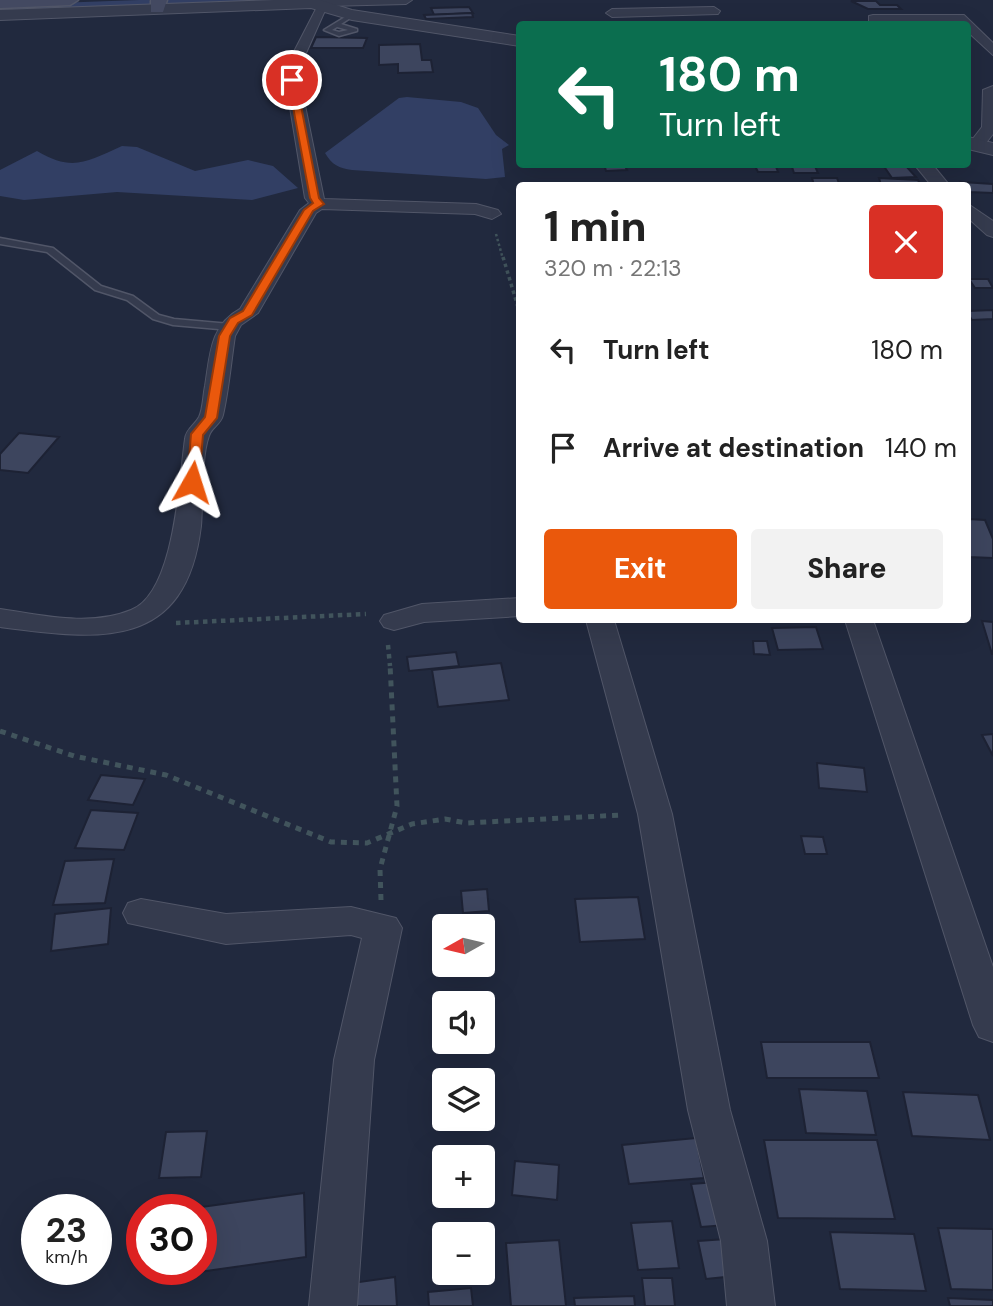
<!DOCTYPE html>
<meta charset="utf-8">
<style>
body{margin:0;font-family:"DM Sans",sans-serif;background:#f2f2f2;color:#222;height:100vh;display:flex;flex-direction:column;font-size:26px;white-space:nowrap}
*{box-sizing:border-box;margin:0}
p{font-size:23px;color:#767676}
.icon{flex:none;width:38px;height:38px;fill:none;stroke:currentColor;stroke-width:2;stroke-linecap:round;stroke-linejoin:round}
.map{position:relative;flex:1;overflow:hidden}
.side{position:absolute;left:516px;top:182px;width:455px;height:441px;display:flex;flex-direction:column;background:#fff;border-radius:7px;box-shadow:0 7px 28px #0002}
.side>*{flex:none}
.banner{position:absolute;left:516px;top:21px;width:455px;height:147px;border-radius:7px;box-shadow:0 7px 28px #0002;background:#0b6e4f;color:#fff;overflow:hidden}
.needle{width:46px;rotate:262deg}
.fabs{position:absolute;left:432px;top:914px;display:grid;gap:14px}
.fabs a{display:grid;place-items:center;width:63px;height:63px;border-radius:7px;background:#fff;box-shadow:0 7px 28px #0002;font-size:35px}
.speed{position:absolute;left:21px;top:1194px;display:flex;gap:14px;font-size:35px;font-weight:700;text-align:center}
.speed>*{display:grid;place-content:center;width:91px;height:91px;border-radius:50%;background:#fff;box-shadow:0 7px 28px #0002;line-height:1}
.speed small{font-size:18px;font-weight:400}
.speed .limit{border:10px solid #d22;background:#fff;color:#111}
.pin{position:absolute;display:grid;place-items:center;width:60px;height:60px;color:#fff;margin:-30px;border:4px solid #fff;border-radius:50%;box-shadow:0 2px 7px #0007}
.me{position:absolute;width:77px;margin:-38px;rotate:6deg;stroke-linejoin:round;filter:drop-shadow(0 0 5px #0008)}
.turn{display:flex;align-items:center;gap:24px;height:147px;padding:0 28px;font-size:32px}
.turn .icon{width:91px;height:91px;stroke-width:2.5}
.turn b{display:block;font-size:49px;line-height:60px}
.round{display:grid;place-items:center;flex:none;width:74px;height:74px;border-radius:7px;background:#f2f2f2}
.summary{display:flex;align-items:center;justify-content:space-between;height:119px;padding:0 28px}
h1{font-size:42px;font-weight:800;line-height:52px}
.primary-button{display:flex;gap:14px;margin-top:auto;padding:14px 28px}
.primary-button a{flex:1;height:80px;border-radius:7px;background:#ea580c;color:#fff;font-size:28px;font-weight:800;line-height:80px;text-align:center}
.primary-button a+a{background:#f2f2f2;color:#222}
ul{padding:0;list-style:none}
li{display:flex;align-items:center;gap:21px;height:98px;padding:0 28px}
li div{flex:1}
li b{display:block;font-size:26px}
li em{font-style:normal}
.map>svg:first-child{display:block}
.water{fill:#323f64}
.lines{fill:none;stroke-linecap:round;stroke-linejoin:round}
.canal{fill:#323f64;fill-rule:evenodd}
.building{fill:#3d455e;stroke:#1d2234;stroke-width:2}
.service-casing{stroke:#515668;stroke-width:3}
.minor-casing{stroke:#515668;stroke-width:2}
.tertiary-casing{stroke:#515668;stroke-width:2}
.secondary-casing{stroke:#515668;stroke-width:3}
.path-far3{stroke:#41545c;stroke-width:2.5;stroke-dasharray:2.5 2.5;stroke-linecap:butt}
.path-far2{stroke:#41545c;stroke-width:3.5;stroke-dasharray:3.5 3.5;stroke-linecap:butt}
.path-far1{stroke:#41545c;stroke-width:4.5;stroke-dasharray:4.5 4.5;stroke-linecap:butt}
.path{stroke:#41545c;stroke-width:5;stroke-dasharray:6 6;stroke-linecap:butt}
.service{fill:#353b4e;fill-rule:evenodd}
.minor{fill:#353b4e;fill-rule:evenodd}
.tertiary{fill:#353b4e;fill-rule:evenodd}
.secondary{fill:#434961;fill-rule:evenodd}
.route{fill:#ea580c;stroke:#983908;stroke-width:2}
</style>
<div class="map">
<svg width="993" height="1306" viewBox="0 0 993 1306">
<rect width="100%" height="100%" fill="#21293e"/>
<g class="water">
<path d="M407 97 461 102 478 108 496 135 509 145 502 149 505 177 486 179 352 170C339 168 332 165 325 153L399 98Z"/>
<path d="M122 146 137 147 195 171 248 160 273 166 298 188 252 200 117 192 24 200 0 196V170L37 151C73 172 86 162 122 146Z"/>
</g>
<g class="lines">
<g class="canal">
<path d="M139 0H149L155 4 148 8 0 13V5Z"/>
<path d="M165 0H251L244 4 170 7 165 6Z"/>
</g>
</g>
<g class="building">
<path d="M851 1H876L880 5H897L901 9H868Z"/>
<path d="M469 7 473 13 434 15 431 8Z"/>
<path d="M472 13 473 17 426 19 424 15Z"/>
<path d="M316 37 367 38 363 48H311Z"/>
<path d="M420 44 422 60H431L433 72 398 73V64L379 65V45Z"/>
<path d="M604 164H624L627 170 606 171Z"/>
<path d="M754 164H775L778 172H758Z"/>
<path d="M791 164H814L818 173H794Z"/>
<path d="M883 165H905L916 177 892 178Z"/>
<path d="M812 178H837L840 186 814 185Z"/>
<path d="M879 178 918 180 921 186 881 185Z"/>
<path d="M962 182 993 184V193L968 192V186Z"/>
<path d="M969 279H988L993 288H975Z"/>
<path d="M993 310V319L972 320 968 314V311Z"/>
<path d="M19 433 59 437 28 473 0 470V454Z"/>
<path d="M968 519 985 520 993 539V558L968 557Z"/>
<path d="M982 621 993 622V654H992Z"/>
<path d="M816 627 823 649 778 650 772 628Z"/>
<path d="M753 641H767L770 655 754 654Z"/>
<path d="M456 652 459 666 409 671 407 657Z"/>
<path d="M501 663 509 700 438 707 432 670Z"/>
<path d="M993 734V756L982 735Z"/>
<path d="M817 763 864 768 867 792 819 788Z"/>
<path d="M101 775 145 779 133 805 88 800Z"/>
<path d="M91 810 138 813 124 850 75 848Z"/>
<path d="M801 836 823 837 827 854H805Z"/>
<path d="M114 859 105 903 53 905 65 861Z"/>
<path d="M487 889 489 911 463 913 461 891Z"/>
<path d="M638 897 645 939 580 942 575 899Z"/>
<path d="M111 908 108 944 51 951 55 914Z"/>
<path d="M761 1042H870L879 1078H767Z"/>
<path d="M799 1089 867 1091 876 1135 806 1133Z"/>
<path d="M903 1092 978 1095 990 1140 912 1136Z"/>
<path d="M207 1131 201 1177 159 1178 166 1132Z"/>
<path d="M696 1138 704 1178 629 1184 622 1145Z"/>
<path d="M764 1140H877L895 1219 778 1218Z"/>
<path d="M515 1161 559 1165 557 1200 512 1195Z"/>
<path d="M717 1182 727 1225 701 1227 691 1184Z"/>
<path d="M304 1193 306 1257 192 1273V1269H201V1209L194 1208Z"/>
<path d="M672 1221 679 1268 638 1270 631 1223Z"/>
<path d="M938 1228 993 1229V1290L951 1289Z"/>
<path d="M830 1232 914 1234 926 1291 840 1289Z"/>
<path d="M726 1239 735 1276 706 1279 698 1241Z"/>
<path d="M559 1240 566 1306H511L506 1243Z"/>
<path d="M395 1277 397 1306H353L352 1283Z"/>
<path d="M642 1278H672L675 1306H645Z"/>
<path d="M471 1288 473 1306H429L428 1292Z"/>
<path d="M634 1296 635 1306H575L574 1298Z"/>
<path d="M948 1298 993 1300V1306H950Z"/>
</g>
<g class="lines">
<g class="service-casing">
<g id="service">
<path d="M350 14 355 15 341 24 357 29V31L339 36 324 30ZM337 27 348 30 339 32 332 30Z"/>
<path d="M0 238 53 248 101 286 133 296 159 315 174 319 230 324 235 327 230 330 173 325 153 319 127 300 95 290 47 252 0 244Z"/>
</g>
</g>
<g class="minor-casing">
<g id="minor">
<path d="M311 0H412L406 4 327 6 298 71 324 199 476 204 498 210 501 214 492 219 475 214 322 209 316 213 258 313 241 325 235 336C231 362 229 389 223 415 221 424 211 428 209 436 201 458 203 502 201 526 186 652 99 640 0 627V609C42 615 90 627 131 610 175 593 179 480 185 439 186 429 194 426 199 417 203 409 203 395 205 386 210 355 210 325 240 309L300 210 309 203 305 198 284 71 317 7 310 6 308 3Z"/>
<path d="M714 7 720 11 718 14 612 17 606 13 612 9Z"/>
<path d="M873 15H964L993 43V55L968 32V24L869 22V16Z"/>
<path d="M993 86V134L982 148H970L968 145 982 127 983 90Z"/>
<path d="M914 164H932L950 186H932Z"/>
<path d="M968 204 993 221V237L987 235 968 218Z"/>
<path d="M520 598V616L424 622 394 630 384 627 380 621 384 615 422 604Z"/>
<path d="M586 620H614L672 814 730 1110 767 1241 775 1306H727L721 1241 688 1110 638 814Z"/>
<path d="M845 620H873L993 967V1042L979 1037 973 1025Z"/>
<path d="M141 899 226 914 351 907 396 918 402 928 374 1060 357 1306H309L334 1060 362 938 351 935 226 944 128 923 123 913 128 903Z"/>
</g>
</g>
<g class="tertiary-casing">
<g id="tertiary">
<path d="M274 0H320L352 10 520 36V46L352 20 311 8 0 20V10Z"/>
<path d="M968 137 993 143V155L968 149Z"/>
</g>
</g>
<g class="secondary-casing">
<g id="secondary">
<path d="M0 0H78L70 5 0 8Z"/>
<path d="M151 0H167L163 12H151Z"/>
</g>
</g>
<path class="path-far3" d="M496 234 503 259"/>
<path class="path-far2" d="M503 257 520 314"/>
<g class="path-far1">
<path d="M176 623 366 614"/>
<path d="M388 645 390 666"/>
</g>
<g class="path">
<path d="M0 731 74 756 166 775 331 842 367 843 412 824 445 819 466 823 622 815"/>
<path d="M381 900 380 869 397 806 390 664"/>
</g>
<use href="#service" class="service"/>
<use href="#minor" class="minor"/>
<use href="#tertiary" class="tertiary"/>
<use href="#secondary" class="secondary"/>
</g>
<path class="route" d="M292 78 296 80 319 198 324 204 313 211 252 315 238 323 230 336 217 418 203 435 199 482 187 485 191 434 205 417 219 336 230 318 243 311 304 210 313 203 310 198 288 80Z"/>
</svg>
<div class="fabs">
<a><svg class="needle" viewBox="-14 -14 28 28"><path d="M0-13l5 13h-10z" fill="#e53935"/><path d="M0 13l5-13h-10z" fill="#767676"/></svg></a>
<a><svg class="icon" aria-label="sound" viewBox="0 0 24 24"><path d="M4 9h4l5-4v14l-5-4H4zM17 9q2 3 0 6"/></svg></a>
<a><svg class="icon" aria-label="layers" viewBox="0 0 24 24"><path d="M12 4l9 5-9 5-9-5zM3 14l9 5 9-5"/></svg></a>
<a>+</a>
<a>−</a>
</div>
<div class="speed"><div>23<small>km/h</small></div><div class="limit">30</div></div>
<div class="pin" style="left:292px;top:80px;background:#d93025"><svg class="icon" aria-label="arrive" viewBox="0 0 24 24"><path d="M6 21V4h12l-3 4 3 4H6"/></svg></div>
<svg class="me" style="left:192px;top:482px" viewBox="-20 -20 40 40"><path d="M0-17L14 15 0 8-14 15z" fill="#ea580c" stroke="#fff" stroke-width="4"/></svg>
<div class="banner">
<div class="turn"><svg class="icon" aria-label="left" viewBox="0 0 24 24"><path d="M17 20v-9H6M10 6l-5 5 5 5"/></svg><div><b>180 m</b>Turn left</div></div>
</div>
<section class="side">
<div class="summary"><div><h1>1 min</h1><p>320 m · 22:13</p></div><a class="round" style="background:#d93025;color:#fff"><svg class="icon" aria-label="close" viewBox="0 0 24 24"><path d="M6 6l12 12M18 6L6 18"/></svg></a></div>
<ul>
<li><svg class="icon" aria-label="left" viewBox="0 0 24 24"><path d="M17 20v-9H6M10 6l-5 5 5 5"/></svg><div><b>Turn left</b></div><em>180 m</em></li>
<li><svg class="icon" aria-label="arrive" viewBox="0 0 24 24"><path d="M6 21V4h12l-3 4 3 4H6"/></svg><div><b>Arrive at destination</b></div><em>140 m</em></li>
</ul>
<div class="primary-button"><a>Exit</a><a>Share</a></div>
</section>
</div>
